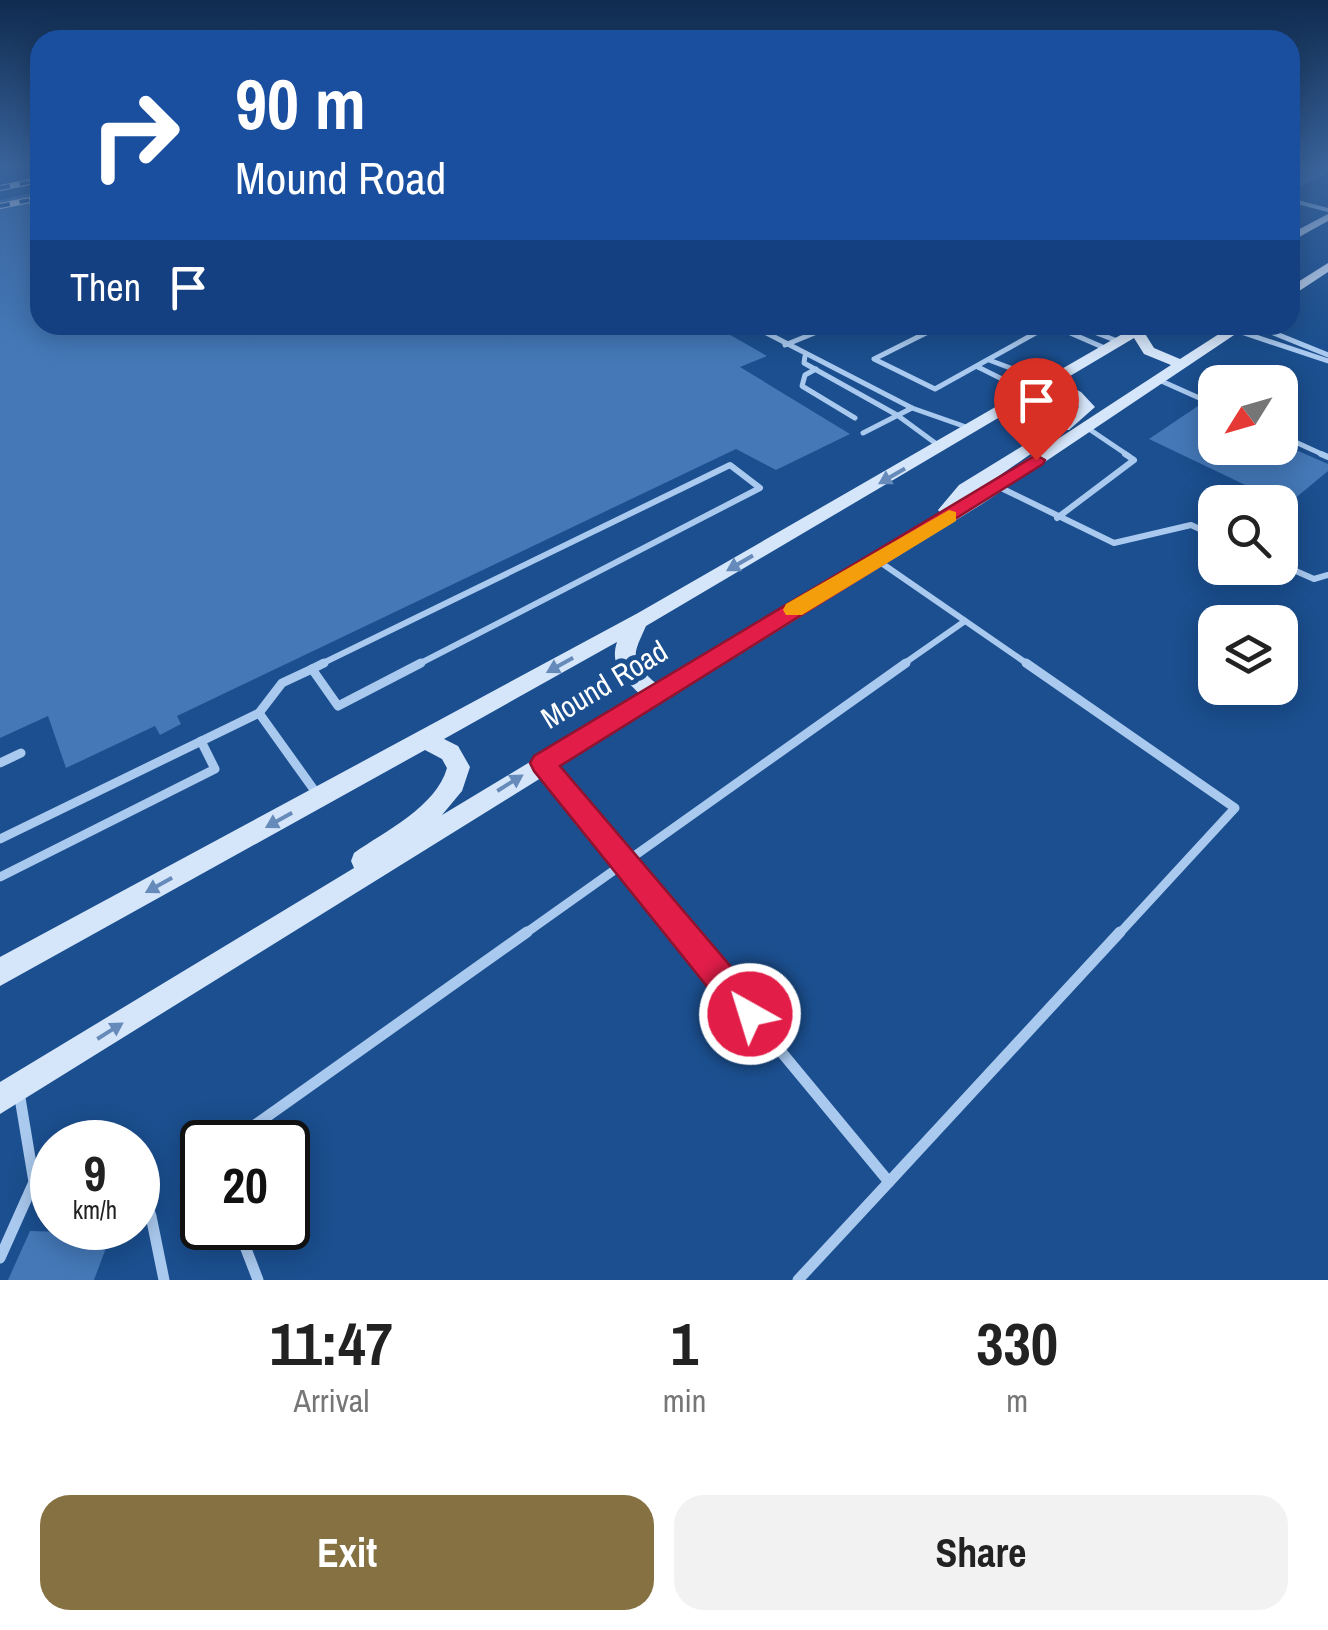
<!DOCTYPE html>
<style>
body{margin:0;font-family:"Archivo Narrow",sans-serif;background:#f2f2f2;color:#222;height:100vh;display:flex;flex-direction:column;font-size:38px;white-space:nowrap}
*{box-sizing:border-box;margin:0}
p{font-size:32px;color:#767676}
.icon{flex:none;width:55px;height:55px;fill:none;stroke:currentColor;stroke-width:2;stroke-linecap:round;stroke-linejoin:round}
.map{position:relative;height:1280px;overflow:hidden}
.details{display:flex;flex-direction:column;background:#fff;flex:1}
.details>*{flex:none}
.guide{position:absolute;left:30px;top:30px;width:1270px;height:305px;border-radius:30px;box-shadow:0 5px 25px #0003;background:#1a4fa0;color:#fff;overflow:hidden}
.needle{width:65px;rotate:233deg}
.controls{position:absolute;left:1198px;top:365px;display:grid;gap:20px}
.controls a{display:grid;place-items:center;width:100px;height:100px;border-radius:20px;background:#fff;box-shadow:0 5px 25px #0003;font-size:50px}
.speed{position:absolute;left:30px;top:1120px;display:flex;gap:20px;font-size:50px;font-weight:700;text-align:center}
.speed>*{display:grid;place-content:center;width:130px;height:130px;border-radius:50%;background:#fff;box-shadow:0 5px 25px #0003;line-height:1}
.speed small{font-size:25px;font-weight:400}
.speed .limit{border:5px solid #111;border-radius:15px;background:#fff;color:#111}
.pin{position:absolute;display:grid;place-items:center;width:85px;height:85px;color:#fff;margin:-102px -42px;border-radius:50% 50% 50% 0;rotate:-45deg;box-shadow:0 0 10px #0007}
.pin .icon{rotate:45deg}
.me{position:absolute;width:110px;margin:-55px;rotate:321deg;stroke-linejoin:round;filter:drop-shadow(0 0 8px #0008)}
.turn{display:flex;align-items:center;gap:35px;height:210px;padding:0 40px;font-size:45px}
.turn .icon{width:130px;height:130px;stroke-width:2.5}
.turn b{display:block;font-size:70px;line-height:85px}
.then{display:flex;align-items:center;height:95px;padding:0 40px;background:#0003;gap:20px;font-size:38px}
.eta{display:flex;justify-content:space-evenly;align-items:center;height:170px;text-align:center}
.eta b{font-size:60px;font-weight:700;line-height:70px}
.action{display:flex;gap:20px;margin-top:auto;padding:20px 40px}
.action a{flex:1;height:115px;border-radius:30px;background:#857141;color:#fff;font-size:40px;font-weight:700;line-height:115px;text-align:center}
.action a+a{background:#f2f2f2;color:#222}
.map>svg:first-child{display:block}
.building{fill:#4478b7}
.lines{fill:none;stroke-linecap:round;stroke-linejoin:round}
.service-far4{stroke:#a9c9ee;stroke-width:4}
.service-far3{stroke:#a9c9ee;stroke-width:5}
.service-far2{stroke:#a9c9ee;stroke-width:6}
.service-far1{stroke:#a9c9ee;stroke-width:9}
.service{stroke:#a9c9ee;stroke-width:11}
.secondary{fill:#d6e6fa;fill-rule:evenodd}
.rail-casing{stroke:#fff;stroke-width:6}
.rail{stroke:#1b4f8f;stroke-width:4;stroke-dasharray:10;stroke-linecap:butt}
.oneway{fill:#668bba}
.route{fill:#e11d48;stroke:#92132f;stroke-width:2.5}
.slow{fill:#f59e0b}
.labels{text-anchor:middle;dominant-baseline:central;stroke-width:10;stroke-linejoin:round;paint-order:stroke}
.street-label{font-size:30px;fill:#fff;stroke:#1b4f8f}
</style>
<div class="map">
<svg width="1328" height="1280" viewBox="0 0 1328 1280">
<rect width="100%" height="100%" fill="#1b4f8f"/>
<g class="building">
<path d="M1290 166H1328V173L1290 192Z"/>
<path d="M40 191V325H713L767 356 740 367 850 434 776 470 736 449 177 716 181 724 160 735 155 726 66 768 48 716 0 738V200Z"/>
<path d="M1198 406 1215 414V448H1280V443L1328 464V471L1287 505 1149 439Z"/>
<path d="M30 1231 100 1233 106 1248 94 1280H8Z"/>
</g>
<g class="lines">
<path class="service-far4" d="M1290 200 1328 210"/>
<g class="service-far3">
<path d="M751 325 912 408 969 428"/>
<path d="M942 325 874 359 935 389 1050 325"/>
<path d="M1052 325 1107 349"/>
<path d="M1076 325 1120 342"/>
<path d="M1254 325 1328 355"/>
<path d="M1235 330 1328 361"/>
<path d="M785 345 834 325"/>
<path d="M805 356 804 363 897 415 942 448"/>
<path d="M989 360 1050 383"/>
<path d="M978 367 1032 394"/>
<path d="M816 369 805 375 802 386 855 418"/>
<path d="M1159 380 1215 405"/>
<path d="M1086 427 1129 456"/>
<path d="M863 433 912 408"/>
<path d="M1280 435 1326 456"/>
</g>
<g class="service-far2">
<path d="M1321 454 1328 457"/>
<path d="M997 486 1114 543 1191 525 1215 536"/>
<path d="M1057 518 1134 460 1125 454"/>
<path d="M877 560 1029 665"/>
<path d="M1280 564 1314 579 1328 575"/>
<path d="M319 665 730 465 760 488 417 665"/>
<path d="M902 665 965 621"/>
</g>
<g class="service-far1">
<path d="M1026 663 1235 808 1118 935"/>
<path d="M312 669 338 706 421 663"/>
<path d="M312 669 324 663"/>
<path d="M259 713 282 683 312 669"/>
<path d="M0 763 21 753"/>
<path d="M544 765 684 935"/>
<path d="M0 839 259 713 317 794"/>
<path d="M0 877 215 769 201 741"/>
<path d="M523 935 906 663"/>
</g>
<g class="service">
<path d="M682 932 889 1182 1120 932"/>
<path d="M19 1092 34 1182 52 1176"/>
<path d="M231 1142 527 932"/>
<path d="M138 1183 151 1216 164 1280"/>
<path d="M238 1228 258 1280"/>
<path d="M0 1258 34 1182"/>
<path d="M798 1280 889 1182"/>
</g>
<g class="secondary">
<path d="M1328 214V221L1290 242V234Z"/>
<path d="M1328 263V272L1290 297V287Z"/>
<path d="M1138 325H1154L1144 332 1154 348 1180 359 1233 325H1249L982 504 0 1114V1082L354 868 351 861 354 853C385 831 436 807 447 768L442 759 425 750 0 986V957L638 613ZM1134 338 1144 354 1171 365 966 499 1048 442 1046 439H1034L959 485 938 510 941 514 658 685C629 660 632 657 646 626L1049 388 1071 398 1079 407 1056 427 1059 430H1069L1095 407 1081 392 1060 382ZM617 642C609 666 625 680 641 695L442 815 462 791 470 767 458 746 444 739Z"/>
</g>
<g class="rail-casing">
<g id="rail">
<path d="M0 188 40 180"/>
<path d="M0 206 40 198"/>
</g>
</g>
<use href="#rail" class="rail"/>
</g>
<defs><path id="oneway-solid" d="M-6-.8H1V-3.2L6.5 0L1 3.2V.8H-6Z" transform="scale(2.5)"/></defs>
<g class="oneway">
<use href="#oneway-solid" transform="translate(892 476) rotate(150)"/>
<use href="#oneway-solid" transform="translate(740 563) rotate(150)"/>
<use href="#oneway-solid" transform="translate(560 665) rotate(151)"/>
<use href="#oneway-solid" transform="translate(510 783) rotate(-32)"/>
<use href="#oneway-solid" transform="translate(279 820) rotate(151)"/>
<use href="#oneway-solid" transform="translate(159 885) rotate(151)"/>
<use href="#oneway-solid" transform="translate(110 1031) rotate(-32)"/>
</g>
<linearGradient id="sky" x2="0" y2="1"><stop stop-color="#0f2b4f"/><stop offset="0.48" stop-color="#39639b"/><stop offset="1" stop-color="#39639b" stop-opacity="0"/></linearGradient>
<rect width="1328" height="346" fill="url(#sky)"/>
<path class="route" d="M1036 455 1045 460 1043 464 560 766 761 1002 766 1014 761 1025 750 1030 738 1025 534 771 530 763 534 756Z"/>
<path class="slow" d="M949 510 956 512V521L802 615H786L783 610 786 604Z"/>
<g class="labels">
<g class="street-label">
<text transform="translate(604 684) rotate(-31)">Mound Road</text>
</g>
</g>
</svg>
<div class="controls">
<a><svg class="needle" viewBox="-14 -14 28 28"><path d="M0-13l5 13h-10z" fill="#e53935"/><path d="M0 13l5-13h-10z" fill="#767676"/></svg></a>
<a><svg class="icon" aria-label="search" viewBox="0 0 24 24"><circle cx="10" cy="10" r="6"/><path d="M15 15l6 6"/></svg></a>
<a><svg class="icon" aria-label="layers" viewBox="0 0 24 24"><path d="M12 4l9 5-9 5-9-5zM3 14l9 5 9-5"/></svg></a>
</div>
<div class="speed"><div>9<small>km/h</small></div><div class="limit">20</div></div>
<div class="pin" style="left:1036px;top:460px;background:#d93025"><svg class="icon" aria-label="arrive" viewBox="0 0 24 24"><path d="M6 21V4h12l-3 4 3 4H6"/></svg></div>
<svg class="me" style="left:750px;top:1014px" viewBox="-20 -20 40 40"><circle r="17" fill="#e11d48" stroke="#fff" stroke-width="3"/><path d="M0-11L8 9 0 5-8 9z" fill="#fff"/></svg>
<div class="guide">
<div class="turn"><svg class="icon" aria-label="right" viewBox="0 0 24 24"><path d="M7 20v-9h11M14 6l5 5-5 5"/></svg><div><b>90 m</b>Mound Road</div></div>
<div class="then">Then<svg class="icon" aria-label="arrive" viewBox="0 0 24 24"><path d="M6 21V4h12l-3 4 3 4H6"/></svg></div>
</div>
</div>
<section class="details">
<div class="eta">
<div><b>11:47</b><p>Arrival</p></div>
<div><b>1</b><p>min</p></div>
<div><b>330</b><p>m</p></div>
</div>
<div class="action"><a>Exit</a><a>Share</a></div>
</section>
